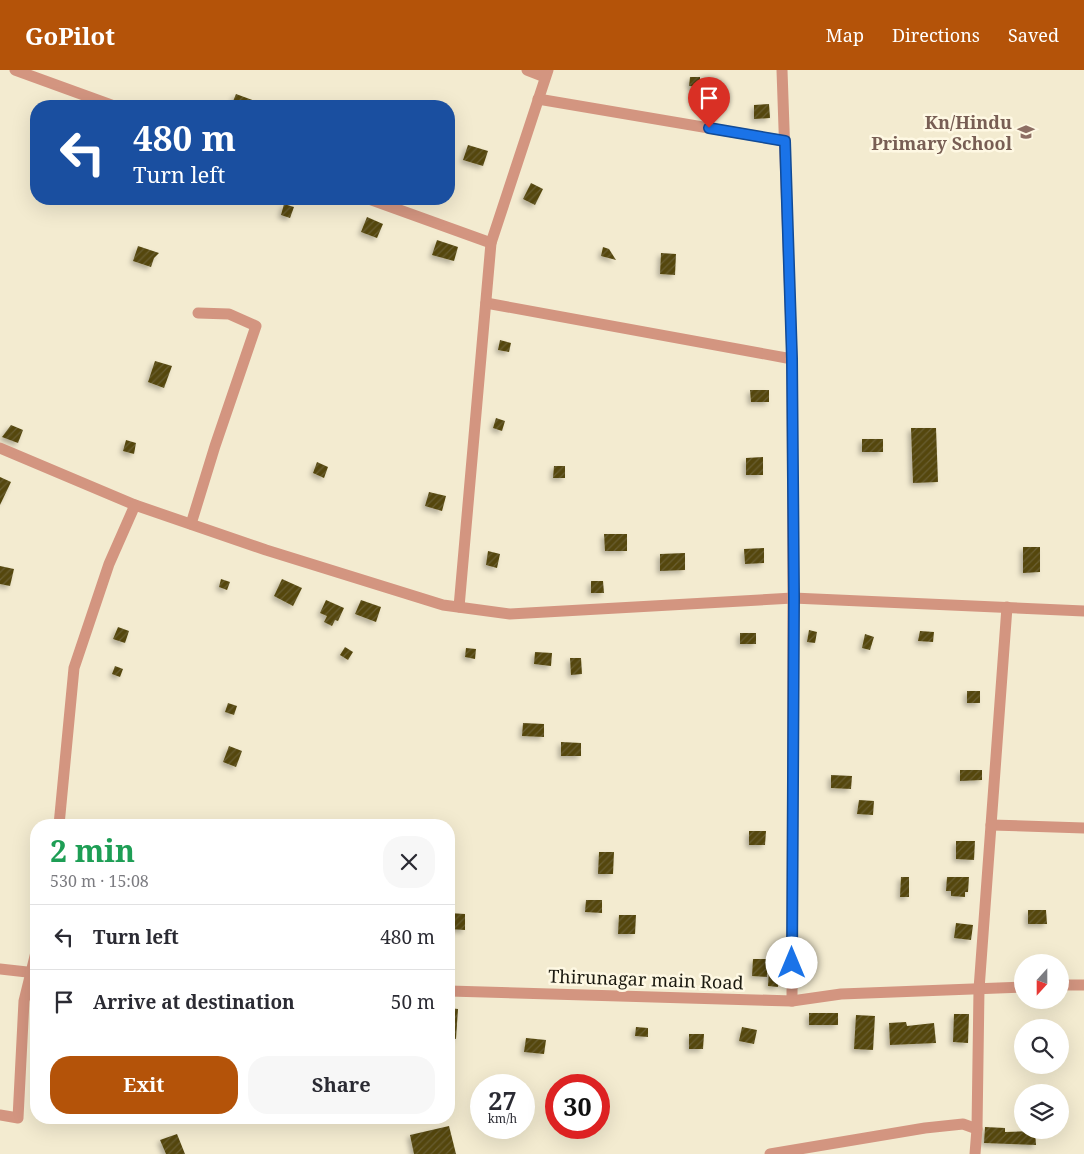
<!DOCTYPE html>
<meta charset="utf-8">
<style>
body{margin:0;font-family:"Noto Serif",serif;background:#f7f7f7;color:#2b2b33;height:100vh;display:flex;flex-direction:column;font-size:19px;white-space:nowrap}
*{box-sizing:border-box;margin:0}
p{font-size:16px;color:#7c7c81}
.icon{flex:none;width:28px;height:28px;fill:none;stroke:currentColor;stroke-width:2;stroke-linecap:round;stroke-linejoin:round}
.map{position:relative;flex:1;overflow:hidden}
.side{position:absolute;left:30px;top:749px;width:425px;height:305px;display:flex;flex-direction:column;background:#fff;border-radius:20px;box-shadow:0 5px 20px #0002}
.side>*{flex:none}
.banner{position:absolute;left:30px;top:30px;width:425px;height:105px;border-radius:20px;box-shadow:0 5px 20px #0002;background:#1a4fa0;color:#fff;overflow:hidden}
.needle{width:32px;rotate:201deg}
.buttons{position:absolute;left:1014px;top:884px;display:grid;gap:10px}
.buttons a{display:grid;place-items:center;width:55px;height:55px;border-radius:50%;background:#fff;box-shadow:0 5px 20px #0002;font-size:25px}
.speed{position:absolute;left:470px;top:1004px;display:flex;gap:10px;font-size:25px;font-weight:700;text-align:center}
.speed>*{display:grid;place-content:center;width:65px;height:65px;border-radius:50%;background:#fff;box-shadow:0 5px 20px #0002;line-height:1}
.speed small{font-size:12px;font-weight:400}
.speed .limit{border:8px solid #d22;background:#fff;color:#111}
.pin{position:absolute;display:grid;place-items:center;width:42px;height:42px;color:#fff;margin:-51px -21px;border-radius:50% 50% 50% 0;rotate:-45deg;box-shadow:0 0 5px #0007}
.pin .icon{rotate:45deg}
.me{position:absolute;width:55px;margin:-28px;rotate:0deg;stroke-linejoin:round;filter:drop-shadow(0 0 4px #0008)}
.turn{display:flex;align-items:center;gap:18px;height:105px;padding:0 20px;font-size:22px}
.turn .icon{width:65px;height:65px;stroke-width:2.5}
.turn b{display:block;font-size:35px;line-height:42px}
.round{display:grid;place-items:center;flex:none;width:52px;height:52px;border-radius:20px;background:#f7f7f7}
.headline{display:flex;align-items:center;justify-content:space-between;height:85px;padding:0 20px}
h1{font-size:30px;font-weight:700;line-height:38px;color:#1e9e55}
.cta{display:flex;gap:10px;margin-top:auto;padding:10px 20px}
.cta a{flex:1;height:58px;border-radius:20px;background:#b45309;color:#fff;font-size:20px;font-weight:700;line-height:58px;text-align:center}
.cta a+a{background:#f7f7f7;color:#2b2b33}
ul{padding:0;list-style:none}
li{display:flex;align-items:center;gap:15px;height:65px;padding:0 20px;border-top:1px solid #e1e1e2}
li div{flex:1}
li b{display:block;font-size:19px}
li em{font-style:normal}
header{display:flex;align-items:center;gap:30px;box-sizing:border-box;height:70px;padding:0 25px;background:#b45309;color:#fff}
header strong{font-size:24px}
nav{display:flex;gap:28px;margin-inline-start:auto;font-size:18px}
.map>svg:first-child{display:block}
.building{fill:url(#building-hatch);filter:url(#shadow)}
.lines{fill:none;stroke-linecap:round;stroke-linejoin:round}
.minor{stroke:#d39580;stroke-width:11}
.route-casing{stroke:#114b97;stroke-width:12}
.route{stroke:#1a73e8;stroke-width:9}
.labels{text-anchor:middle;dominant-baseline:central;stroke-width:5;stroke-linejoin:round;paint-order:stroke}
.education-label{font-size:18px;font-weight:bold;fill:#785e54;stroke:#fef8e3;text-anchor:end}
.street-label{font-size:18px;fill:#1c1a10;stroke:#fef8e3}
</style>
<header>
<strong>GoPilot</strong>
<nav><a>Map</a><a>Directions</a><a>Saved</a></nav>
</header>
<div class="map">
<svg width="1084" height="1084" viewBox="0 0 1084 1084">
<defs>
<pattern id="building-hatch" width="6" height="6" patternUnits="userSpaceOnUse" patternTransform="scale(1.25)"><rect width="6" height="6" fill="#554710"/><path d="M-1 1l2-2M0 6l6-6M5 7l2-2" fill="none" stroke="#695e31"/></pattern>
<filter id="shadow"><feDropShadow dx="-3" dy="3" stdDeviation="2.5" flood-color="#0004"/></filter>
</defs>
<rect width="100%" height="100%" fill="#f3ebd0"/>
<g class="building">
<path d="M690 7H700V17L689 16Z"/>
<path d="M236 24 266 35V36H231Z"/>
<path d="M769 34 770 48 754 49V35Z"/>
<path d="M468 75 488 81 483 96 463 90Z"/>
<path d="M531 113 543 119 535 135 523 129Z"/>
<path d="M284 134 294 137 290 148 281 145Z"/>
<path d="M367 147 383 154 377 168 361 162Z"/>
<path d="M437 170 458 177 454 191 432 185Z"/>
<path d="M138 176 159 183 154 188 151 197 133 191Z"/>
<path d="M603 177 609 179 616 190 601 186Z"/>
<path d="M661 183 676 184 675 205 660 204Z"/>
<path d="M500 270 511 273 509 282 498 280Z"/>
<path d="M155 291 172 296 164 318 148 312Z"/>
<path d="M750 320H769V332H751Z"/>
<path d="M496 348 505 351 502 361 493 358Z"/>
<path d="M11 355 23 360 18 373 2 367Z"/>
<path d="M911 358H936L938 412 913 413Z"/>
<rect x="862" y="369" width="21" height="13"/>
<path d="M126 370 136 373 134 384 123 381Z"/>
<path d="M763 387V405H746V388Z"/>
<path d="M317 392 328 397 324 408 313 403Z"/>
<path d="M554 396H565V408H553Z"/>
<path d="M0 407 11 412 0 435Z"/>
<path d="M429 422 446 426 442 441 425 436Z"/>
<path d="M604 464H627V481H605Z"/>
<path d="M1023 477H1040V502L1023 503Z"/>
<path d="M764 478V493L745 494 744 479Z"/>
<path d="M488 481 500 484 497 498 486 495Z"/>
<path d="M685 483V500L660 501V484Z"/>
<path d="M0 496 14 499 10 516 0 514Z"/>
<path d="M221 509 230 512 227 520 219 517Z"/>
<path d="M282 509 302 518 293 536 274 526Z"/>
<path d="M591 511H603L604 523H591Z"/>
<path d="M326 530 344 538 338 551 335 550 332 556 324 552 327 546 320 543Z"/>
<path d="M361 530 381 537 376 552 355 544Z"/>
<path d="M118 557 129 561 125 573 113 569Z"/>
<path d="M809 560 817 562 815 573 807 572Z"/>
<path d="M920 561 934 562 933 572 918 571Z"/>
<rect x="740" y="563" width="16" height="11"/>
<path d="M865 564 874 567 870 580 862 578Z"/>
<path d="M345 577 353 582 348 590 340 585Z"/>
<path d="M466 578 476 579 475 589 465 587Z"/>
<path d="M535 582 552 583 551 596 534 594Z"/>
<path d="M570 588H581L582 604 571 605Z"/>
<path d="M115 596 123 599 120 607 112 604Z"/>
<rect x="967" y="621" width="13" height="12"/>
<path d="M228 633 237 636 234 645 225 642Z"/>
<path d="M523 653 544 654V667L522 666Z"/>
<path d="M561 672 581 673V686H561Z"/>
<path d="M229 676 242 681 236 697 223 692Z"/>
<path d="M960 700H982V710L960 711Z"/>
<path d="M831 705 852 706 851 719 831 718Z"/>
<path d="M859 730 874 731 873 745 857 744Z"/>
<path d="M749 761H766L765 775H749Z"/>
<path d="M956 771H975L974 790 956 789Z"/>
<path d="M599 782H614L613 804H598Z"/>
<path d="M901 807H909V827H900Z"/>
<path d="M947 807H969L968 822H965V827L951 826V821H946Z"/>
<path d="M586 830H602V843L585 842Z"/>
<path d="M1028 840H1046L1047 854H1028Z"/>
<path d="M449 843 465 844V860L449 859Z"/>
<path d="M619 845H636L635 864H618Z"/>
<path d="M956 853 973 855 971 870 954 868Z"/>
<path d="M753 889H768L767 907 752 906Z"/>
<path d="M769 900H779L778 917 768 916Z"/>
<path d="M449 938 458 939 456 969 449 968Z"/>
<rect x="809" y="943" width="29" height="12"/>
<path d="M954 944H969L968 973 953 972Z"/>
<path d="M856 945 875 946 873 980 854 979Z"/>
<path d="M906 952 907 956 934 953 936 973 890 975 889 953Z"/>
<path d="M636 957 648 958V967L635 966Z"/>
<path d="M742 957 757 960 754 974 739 971Z"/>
<path d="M689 964H704L703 979H689Z"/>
<path d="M526 968 546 970 544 984 524 982Z"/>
<path d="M449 1056 456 1084H414L410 1065Z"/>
<path d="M985 1057 1005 1058V1062L1035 1061 1036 1075 984 1073Z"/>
<path d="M177 1064 185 1084H166L160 1070Z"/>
</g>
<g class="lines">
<g class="minor">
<path d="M15 0 114 36"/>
<path d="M527 0 545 7"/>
<path d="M782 0 792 289 793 528 792 931"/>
<path d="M538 29 785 71"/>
<path d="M369 129 491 173"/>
<path d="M486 233 792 289"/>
<path d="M0 378 135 435 266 480 443 535 510 544 793 528 1084 541"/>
<path d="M191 454 215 376 256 256 229 244 198 243"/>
<path d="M459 537 491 173 548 0"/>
<path d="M59 755 74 598 109 494 135 435"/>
<path d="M991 755 1084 758"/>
<path d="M0 899 36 903"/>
<path d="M1060 915H1084"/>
<path d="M449 921 792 931 841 924 1022 917"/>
<path d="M0 1045 18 1048 24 931 36 882"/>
<path d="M770 1084 925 1058 963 1054 977 1059"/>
<path d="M975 1084 977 1059 979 919 1007 537"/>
</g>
</g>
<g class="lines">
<g class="route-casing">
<path id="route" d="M709 58 785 71 792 289 794 528 792 893"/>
</g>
<use href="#route" class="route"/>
</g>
<defs>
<g id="school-bare" transform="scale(1.35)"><path d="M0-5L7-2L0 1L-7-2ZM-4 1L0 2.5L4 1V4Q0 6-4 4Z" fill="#8d6e63" stroke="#fef8e3" stroke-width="2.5" paint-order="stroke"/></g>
</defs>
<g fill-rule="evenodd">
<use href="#school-bare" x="1026" y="62"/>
</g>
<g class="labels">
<g class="education-label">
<text x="1012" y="52">Kn/Hindu<tspan x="1012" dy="21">Primary School</tspan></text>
</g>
<g class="street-label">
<text transform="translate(646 909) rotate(2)">Thirunagar main Road</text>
</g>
</g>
</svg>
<div class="buttons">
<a><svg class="needle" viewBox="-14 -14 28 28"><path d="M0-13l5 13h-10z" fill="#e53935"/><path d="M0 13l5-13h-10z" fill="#7c7c81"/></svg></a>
<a><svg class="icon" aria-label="search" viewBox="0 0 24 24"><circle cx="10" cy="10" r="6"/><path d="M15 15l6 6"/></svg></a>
<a><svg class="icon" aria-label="layers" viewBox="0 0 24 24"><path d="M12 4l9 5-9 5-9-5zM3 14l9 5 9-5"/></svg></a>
</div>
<div class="speed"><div>27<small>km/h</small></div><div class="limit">30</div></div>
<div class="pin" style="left:709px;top:58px;background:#d93025"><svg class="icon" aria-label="arrive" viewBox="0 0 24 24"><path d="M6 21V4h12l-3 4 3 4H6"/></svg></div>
<svg class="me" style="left:792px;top:893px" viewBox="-20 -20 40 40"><circle r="19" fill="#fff"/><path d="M0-13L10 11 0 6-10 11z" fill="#1a73e8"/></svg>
<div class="banner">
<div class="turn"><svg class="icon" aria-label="left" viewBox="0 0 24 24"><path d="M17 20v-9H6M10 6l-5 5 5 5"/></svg><div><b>480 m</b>Turn left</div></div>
</div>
<section class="side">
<div class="headline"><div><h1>2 min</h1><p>530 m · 15:08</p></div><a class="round"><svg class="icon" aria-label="close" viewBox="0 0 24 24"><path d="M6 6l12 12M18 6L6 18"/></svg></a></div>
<ul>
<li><svg class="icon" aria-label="left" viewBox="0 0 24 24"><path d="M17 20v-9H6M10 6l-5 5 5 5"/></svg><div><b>Turn left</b></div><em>480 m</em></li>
<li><svg class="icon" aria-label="arrive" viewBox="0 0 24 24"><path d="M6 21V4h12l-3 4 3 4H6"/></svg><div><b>Arrive at destination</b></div><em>50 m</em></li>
</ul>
<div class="cta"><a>Exit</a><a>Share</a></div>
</section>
</div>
